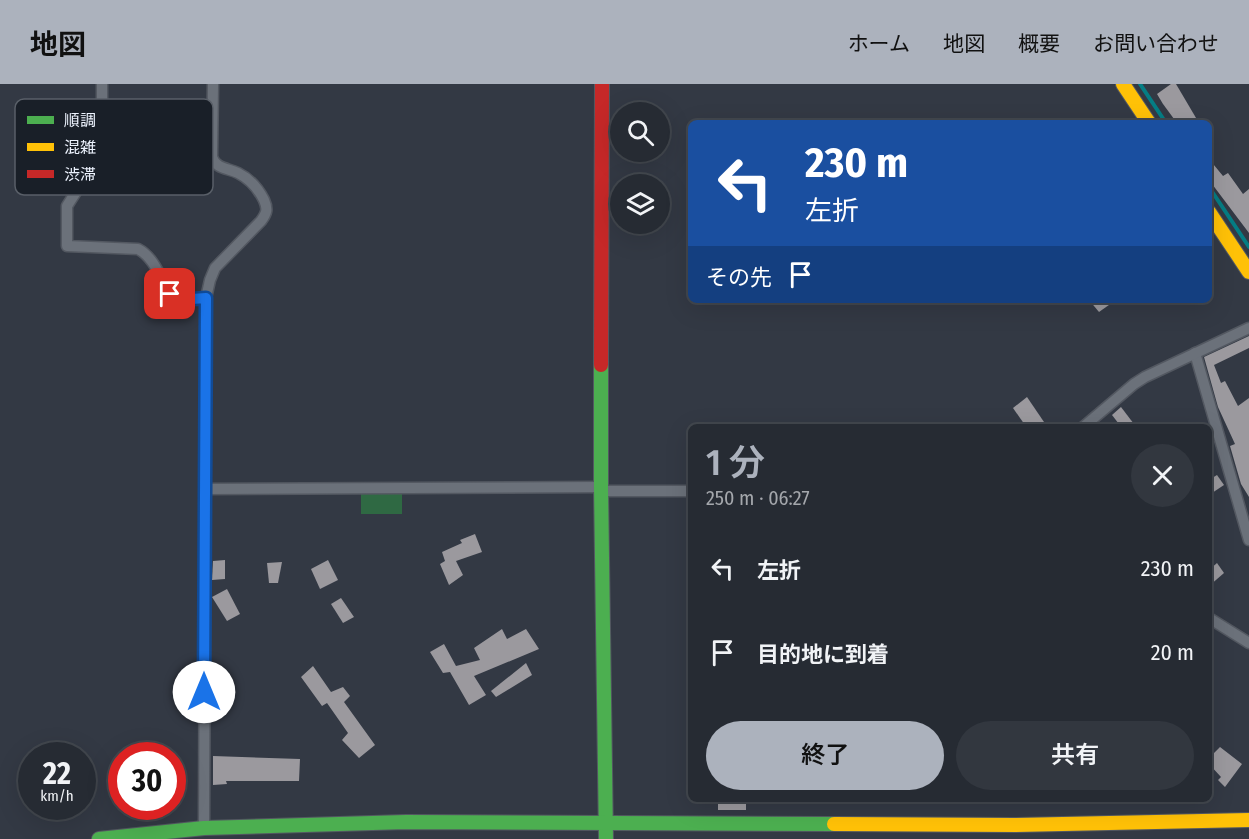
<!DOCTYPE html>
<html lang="ja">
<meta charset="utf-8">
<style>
body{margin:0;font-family:"Fira Sans Condensed","Noto Sans JP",sans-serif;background:#32373f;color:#f1f3f6;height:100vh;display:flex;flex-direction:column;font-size:22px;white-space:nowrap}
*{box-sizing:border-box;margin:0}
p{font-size:20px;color:#a4a7ac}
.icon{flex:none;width:33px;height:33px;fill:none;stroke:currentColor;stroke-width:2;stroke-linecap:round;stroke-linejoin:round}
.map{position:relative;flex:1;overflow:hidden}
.sheet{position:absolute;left:688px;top:340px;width:524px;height:378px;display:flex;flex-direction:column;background:#262b33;border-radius:9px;box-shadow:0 6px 24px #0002,0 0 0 2px #42474e}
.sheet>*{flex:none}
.hud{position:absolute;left:688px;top:36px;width:524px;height:183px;border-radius:9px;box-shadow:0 6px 24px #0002,0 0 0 2px #42474e;background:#1a4fa0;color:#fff;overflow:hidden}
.tools{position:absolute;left:610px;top:18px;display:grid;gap:12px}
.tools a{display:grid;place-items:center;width:60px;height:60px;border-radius:50%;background:#262b33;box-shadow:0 6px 24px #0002,0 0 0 2px #42474e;font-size:30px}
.speed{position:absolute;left:18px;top:658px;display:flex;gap:12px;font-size:30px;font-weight:700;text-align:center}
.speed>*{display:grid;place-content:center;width:78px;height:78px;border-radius:50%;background:#262b33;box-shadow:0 6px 24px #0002,0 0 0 2px #42474e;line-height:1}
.speed small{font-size:15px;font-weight:400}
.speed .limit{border:9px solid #d22;background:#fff;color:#111}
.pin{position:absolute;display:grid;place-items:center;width:51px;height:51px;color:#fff;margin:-26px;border-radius:12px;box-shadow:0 3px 9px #0006}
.me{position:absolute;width:66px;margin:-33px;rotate:0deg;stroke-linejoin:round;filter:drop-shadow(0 0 4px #0008)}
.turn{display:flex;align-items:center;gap:21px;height:126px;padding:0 18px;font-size:27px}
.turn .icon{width:78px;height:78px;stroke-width:2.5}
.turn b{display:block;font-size:42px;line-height:51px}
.then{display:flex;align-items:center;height:57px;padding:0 18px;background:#0003;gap:12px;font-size:22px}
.round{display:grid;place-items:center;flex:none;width:63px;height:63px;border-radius:32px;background:#32373f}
.headline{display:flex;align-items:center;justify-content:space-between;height:102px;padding:0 18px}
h1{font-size:36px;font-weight:600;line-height:45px;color:#acb2bd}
.button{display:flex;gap:12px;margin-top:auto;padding:12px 18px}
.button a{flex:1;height:69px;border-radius:36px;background:#acb2bd;color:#111;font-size:24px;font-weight:600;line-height:69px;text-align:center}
.button a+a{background:#32373f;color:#f1f3f6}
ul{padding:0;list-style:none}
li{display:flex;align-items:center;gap:18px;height:84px;padding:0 18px}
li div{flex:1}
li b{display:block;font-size:22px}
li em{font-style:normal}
header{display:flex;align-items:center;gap:36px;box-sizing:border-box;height:84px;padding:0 30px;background:#acb2bd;color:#111}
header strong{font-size:28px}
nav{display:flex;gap:33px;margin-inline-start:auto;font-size:21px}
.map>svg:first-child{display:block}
.green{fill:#2f6943}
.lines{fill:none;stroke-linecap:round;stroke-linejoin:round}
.stream{stroke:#057d84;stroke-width:4}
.building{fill:#9b999e}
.street-casing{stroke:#535861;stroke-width:13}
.fast-casing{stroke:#535861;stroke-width:16}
.slow-casing{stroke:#535861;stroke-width:16}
.jam-casing{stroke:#535861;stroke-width:16}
.street{stroke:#6b717a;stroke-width:10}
.fast{stroke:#4caf50;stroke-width:14}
.slow{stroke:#ffc107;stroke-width:14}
.jam{stroke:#c62828;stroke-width:14}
.route-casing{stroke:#114b97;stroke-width:15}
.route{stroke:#1a73e8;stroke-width:10}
.key{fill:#191f28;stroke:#595f68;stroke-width:1.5}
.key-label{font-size:16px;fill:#edf3fe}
</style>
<header>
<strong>地図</strong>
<nav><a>ホーム</a><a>地図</a><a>概要</a><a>お問い合わせ</a></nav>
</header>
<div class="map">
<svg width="1249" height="755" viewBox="0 0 1249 755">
<rect width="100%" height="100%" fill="#333944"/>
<path class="green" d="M361 409 402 410V430H361Z"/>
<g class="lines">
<g class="stream">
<path d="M1140 0 1166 39"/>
<path d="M1209 103 1249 163"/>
</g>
</g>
<g class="building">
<path d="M1171 0H1176L1199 39H1177L1163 20 1157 10Z"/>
<path d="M1209 75 1223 92 1228 89 1243 110 1249 105V149L1209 96Z"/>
<path d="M1089 216H1116L1099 228Z"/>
<path d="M1249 252V264L1214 281 1221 299 1225 297 1238 322 1249 314V413L1241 400 1230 362 1235 360 1218 323 1204 273Z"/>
<path d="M1027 313 1044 338 1036 344H1027L1013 324Z"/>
<path d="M1121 323 1137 344H1122L1112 331Z"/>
<path d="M1217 391 1224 401 1209 411V396Z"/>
<path d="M475 450 482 468 456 477 463 491 449 501 440 480 445 477 442 468 462 459 460 456Z"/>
<path d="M225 476V495L212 496 213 477Z"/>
<path d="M328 476 338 496 320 505 311 485Z"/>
<path d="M282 478 278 499H269L267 479Z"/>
<path d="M1217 479 1224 489 1209 502V486Z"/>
<path d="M227 505 240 530 227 537 212 513Z"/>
<path d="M341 514 354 533 343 539 331 520Z"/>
<path d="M502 545 507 555 526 545 539 565 474 592 486 611 469 621 450 588 443 589 430 568 444 560 456 582 480 576 474 564Z"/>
<path d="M526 579 532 591 496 613 491 607Z"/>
<path d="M313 582 331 608 343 603 350 612 344 618 375 661 359 674 342 656 348 649 327 619 322 622 301 593Z"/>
<path d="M1220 663 1242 680 1225 703 1218 696 1221 693 1209 680V674Z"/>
<path d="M213 672 300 675 299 697H226L227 700 213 701Z"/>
<rect x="718" y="716" width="28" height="10"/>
</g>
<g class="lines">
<g class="street-casing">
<g id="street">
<path d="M102 0V67L67 122V162L138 165C154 173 161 195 170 210 179 219 194 215 206 214"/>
<path d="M1195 269 1249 456"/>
<path d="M1082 344 1134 300 1145 293 1249 244"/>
<path d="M205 405 601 403"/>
<path d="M601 407H692"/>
<path d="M1209 534 1249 559"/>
<path d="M204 744 206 214 210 196 215 184 261 137C267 129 268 125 264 116 258 104 250 95 238 89 228 84 216 85 212 73L213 0"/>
</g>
</g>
<g class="fast-casing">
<g id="fast">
<path d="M601 281V403L606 755"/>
<path d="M99 755 204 744 406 738 834 740"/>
</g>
</g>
<g class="slow-casing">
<g id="slow">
<path d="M1123 0 1149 39"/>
<path d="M1209 128 1249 188"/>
<path d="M834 740 1014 741 1249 736"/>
</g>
</g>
<g class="jam-casing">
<path id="jam" d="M601 281 602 0"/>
</g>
<use href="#street" class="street"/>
<use href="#fast" class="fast"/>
<use href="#slow" class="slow"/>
<use href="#jam" class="jam"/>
</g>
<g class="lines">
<g class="route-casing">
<path id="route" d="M170 210 178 216 206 214 204 608"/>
</g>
<use href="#route" class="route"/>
</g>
<rect x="15" y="15" width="198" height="96" rx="9" class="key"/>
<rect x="27" y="32" width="27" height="8" fill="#4caf50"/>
<rect x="27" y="59" width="27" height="8" fill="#ffc107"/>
<rect x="27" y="86" width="27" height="8" fill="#c62828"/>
<g class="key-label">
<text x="64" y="42">順調</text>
<text x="64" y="69">混雑</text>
<text x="64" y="96">渋滞</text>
</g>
</svg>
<div class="tools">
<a><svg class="icon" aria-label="search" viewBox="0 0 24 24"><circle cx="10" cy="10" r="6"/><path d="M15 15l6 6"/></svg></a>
<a><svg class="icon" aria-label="layers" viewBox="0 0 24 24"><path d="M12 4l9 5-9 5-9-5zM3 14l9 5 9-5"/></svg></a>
</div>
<div class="speed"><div>22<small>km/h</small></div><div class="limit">30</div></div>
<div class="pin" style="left:170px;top:210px;background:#d93025"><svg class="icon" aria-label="arrive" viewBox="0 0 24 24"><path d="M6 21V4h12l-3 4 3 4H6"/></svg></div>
<svg class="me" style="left:204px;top:608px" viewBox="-20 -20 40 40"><circle r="19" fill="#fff"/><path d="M0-13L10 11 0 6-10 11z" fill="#1a73e8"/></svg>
<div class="hud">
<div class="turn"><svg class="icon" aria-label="left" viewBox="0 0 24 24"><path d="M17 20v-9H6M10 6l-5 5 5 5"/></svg><div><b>230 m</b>左折</div></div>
<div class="then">その先<svg class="icon" aria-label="arrive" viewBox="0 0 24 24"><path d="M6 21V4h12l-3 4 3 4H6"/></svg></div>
</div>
<section class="sheet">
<div class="headline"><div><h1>1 分</h1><p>250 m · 06:27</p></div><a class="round"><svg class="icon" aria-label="close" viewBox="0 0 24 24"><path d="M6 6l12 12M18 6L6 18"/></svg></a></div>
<ul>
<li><svg class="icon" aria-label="left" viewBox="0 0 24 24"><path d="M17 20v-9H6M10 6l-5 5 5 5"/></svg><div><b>左折</b></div><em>230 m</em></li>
<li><svg class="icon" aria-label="arrive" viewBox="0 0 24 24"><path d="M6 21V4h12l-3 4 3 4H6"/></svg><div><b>目的地に到着</b></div><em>20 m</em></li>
</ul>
<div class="button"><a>終了</a><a>共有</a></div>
</section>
</div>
